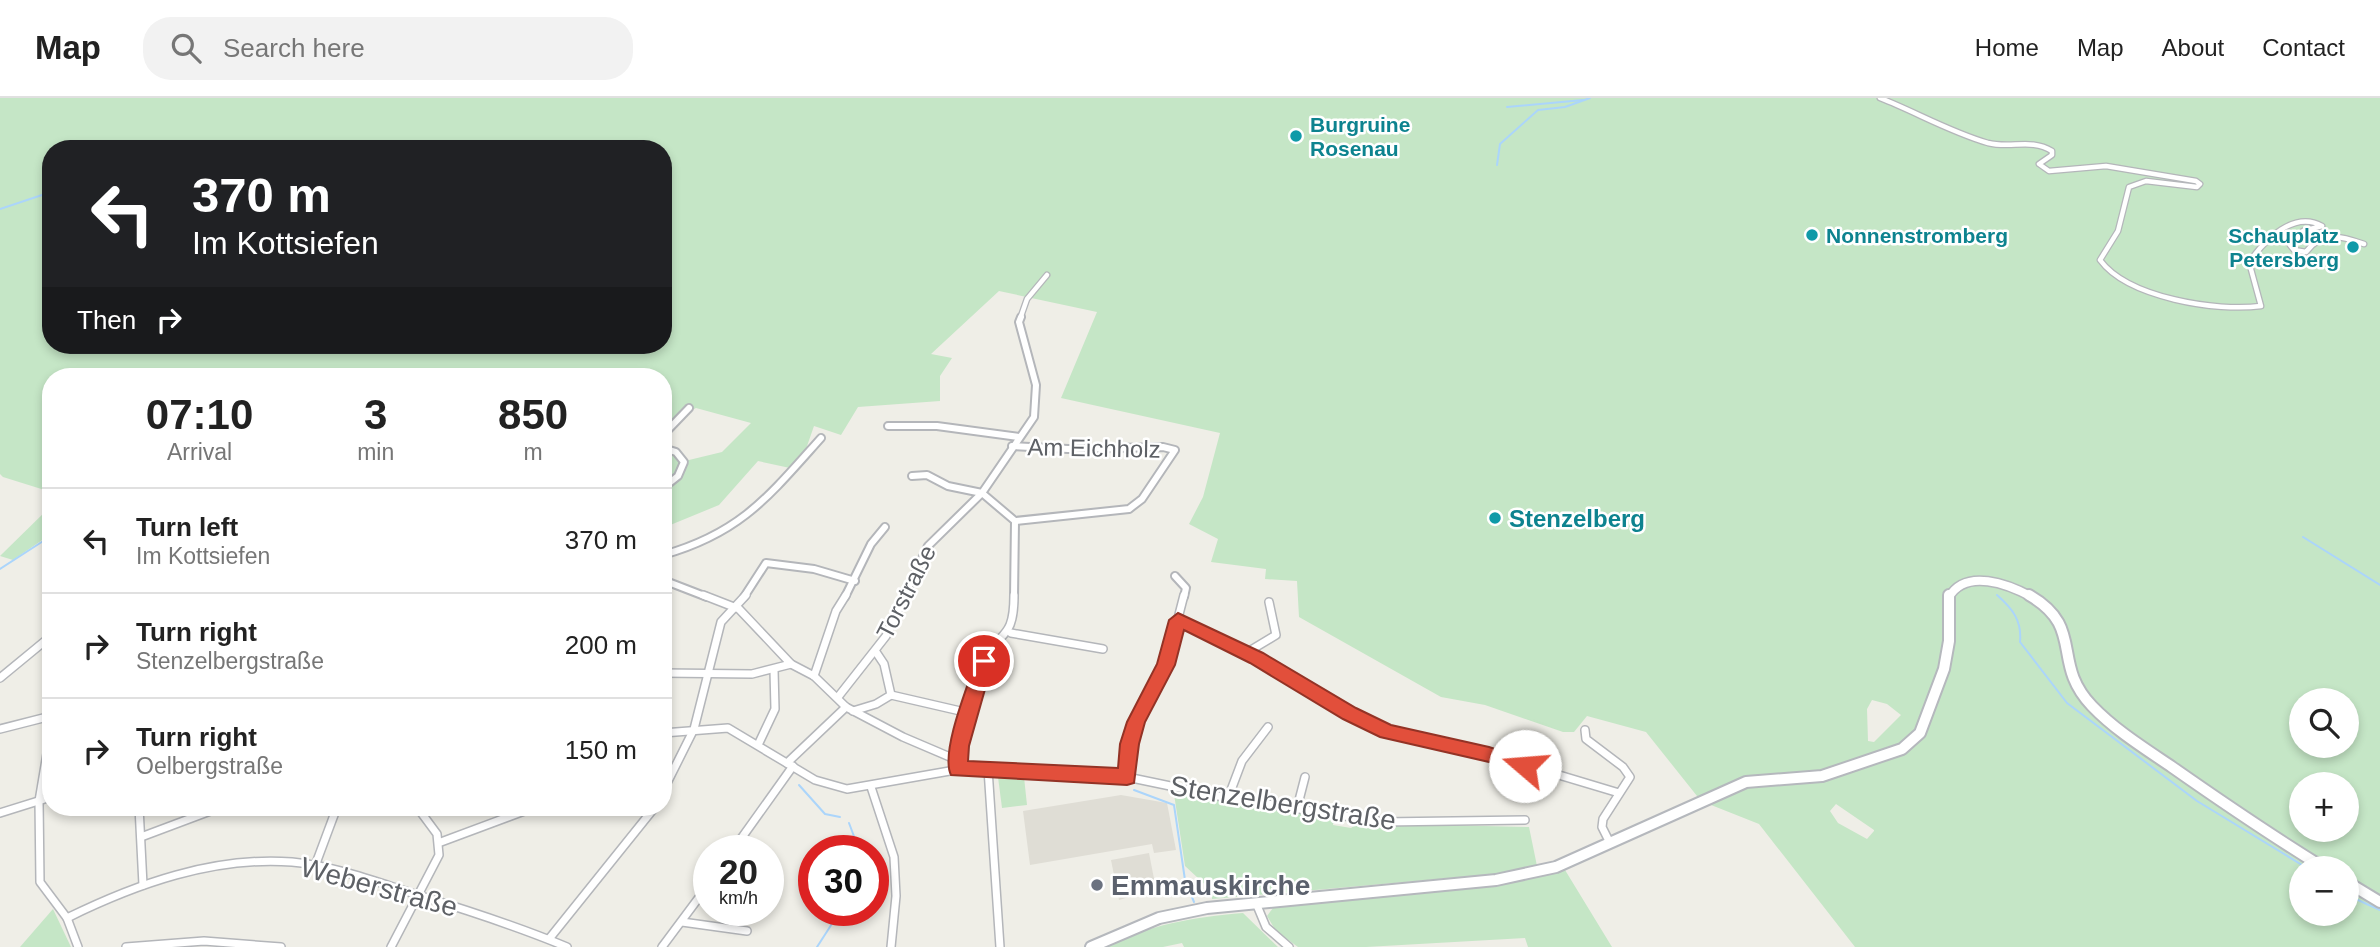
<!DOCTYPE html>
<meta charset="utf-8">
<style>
body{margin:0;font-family:Helvetica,sans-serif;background:#f2f2f2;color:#222;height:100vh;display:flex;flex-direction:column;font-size:26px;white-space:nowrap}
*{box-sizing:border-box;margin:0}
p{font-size:23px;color:#767676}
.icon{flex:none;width:38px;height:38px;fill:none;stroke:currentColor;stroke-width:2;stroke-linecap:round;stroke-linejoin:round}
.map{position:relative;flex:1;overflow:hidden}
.panel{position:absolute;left:42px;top:270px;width:630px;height:448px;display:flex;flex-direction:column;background:#fff;border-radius:28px;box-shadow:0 4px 10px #0003}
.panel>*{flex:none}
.hud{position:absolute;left:42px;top:42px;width:630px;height:214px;border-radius:28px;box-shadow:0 4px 10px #0003;background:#202124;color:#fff;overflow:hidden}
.fabs{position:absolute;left:2289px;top:590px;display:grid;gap:14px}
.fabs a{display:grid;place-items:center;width:70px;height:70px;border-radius:50%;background:#fff;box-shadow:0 4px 10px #0003;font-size:35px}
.speed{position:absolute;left:693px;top:737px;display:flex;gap:14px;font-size:35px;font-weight:700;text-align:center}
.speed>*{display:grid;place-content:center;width:91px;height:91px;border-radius:50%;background:#fff;box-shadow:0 4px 10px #0003;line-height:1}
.speed small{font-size:18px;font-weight:400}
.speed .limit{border:10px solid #d22;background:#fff;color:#111}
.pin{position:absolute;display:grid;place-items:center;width:60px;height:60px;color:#fff;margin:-30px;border:4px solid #fff;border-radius:50%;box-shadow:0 2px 7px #0007}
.me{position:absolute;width:77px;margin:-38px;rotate:288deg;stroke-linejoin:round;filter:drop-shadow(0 0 5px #0008)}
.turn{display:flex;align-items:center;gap:24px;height:147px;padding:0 35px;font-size:32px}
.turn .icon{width:91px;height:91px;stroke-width:2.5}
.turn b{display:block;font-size:49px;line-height:60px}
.then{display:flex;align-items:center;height:66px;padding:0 35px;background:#0003;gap:14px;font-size:26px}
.eta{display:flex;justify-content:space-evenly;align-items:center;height:119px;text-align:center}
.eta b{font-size:42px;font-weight:600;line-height:49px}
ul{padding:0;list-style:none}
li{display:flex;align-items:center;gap:21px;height:105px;padding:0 35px;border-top:2px solid #e0e0e0}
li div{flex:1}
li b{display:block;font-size:26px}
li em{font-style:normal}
header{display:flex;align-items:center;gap:42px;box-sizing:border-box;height:98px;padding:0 35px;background:#fff;border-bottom:2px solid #e0e0e0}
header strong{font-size:33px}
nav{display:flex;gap:38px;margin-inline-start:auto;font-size:24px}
.search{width:490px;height:63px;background:#f2f2f2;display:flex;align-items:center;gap:18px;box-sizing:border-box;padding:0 24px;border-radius:28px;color:#767676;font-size:26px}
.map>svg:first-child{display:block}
.education{fill:#dfddd5}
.green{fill:#c5e6c6;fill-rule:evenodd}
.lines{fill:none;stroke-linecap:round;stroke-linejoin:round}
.stream{stroke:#abd5fb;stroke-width:2}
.street-far2-casing{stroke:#b4b6ba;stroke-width:7}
.street-far1-casing{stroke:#b4b6ba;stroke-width:10}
.street-casing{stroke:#b4b6ba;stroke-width:10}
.secondary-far1-casing{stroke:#b5b8bd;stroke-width:11}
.secondary-casing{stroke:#b5b8bd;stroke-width:14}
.street-far2{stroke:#fff;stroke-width:4.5}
.street-far1{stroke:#fff;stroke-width:6}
.street{stroke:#fff;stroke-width:7}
.secondary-far1{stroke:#fff;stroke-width:8}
.secondary{stroke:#fff;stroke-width:10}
.route{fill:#e24f3b;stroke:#933326;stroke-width:2}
.culture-dot{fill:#0f9aa8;stroke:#fff;stroke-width:2.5}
.worship-dot{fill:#6b7280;stroke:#fff;stroke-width:2.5}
.labels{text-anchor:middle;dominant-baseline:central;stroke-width:5;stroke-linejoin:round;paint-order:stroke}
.far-culture-label{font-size:21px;font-weight:bold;fill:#0d838f;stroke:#fff;text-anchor:start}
.street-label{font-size:24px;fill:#5e6166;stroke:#fff}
.culture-label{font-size:24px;font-weight:bold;fill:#0d838f;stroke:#fff;text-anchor:start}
.near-street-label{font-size:28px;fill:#5e6166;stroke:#fff}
.near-worship-label{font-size:28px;font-weight:bold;fill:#5b616d;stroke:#fff;text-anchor:start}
</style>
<header>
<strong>Map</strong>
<div class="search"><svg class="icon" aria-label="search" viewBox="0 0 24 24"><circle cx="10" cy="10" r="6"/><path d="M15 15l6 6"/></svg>Search here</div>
<nav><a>Home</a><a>Map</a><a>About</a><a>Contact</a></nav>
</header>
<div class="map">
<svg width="2380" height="849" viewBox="0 0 2380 849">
<rect width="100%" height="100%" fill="#efeee7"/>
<g class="education">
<path d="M1121 697 1167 705 1176 752 1154 755 1152 746 1030 767 1023 713Z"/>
<path d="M1149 755 1156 791 1119 802 1111 762Z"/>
</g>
<g class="green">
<path d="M0 0H2380V849H1855L1759 726 1701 703 1646 634 1587 618 1574 634H1563L1485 607 1441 599 1299 519 1297 483 1265 481 1266 471 1211 464 1218 441 1189 426 1203 399 1220 335 1061 300 1097 214 999 193 931 256 952 260 940 278V303L858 309 841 337 814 328 806 351 790 370 758 363 719 407 663 430V353L689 362 722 354 751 325 696 310 663 327V278H51V394L3 379 0 376ZM51 51H663V247H51ZM1872 602 1887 606 1901 617 1874 644 1868 643 1867 611ZM2301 602H2347V648H2301ZM2301 686H2347V732H2301ZM1836 706 1874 732V733L1867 741 1838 725 1830 713ZM2301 770H2347V816H2301Z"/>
<path d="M51 408V436L13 462 0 458Z"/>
<path d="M998 679H1024L1027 707 1002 710Z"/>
<path d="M1174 696 1334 720 1333 727 1351 730 1358 725 1529 729 1537 768 1495 776 1212 801V793L1185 768Z"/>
<path d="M1565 772 1612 849H1528L1525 840 1366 849H1298L1276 833 1267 818 1273 810 1516 784Z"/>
<path d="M53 811 71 849H20Z"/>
<path d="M1243 815 1278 849H1184L1182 845 1163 849H1104C1149 827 1193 819 1243 815Z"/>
</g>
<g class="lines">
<g class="stream">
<path d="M1507 9 1583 2"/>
<path d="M1497 67 1500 46 1538 12 1565 9 1590 0"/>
<path d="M0 111 51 94"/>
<path d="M2303 439 2380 487"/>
<path d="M0 471 51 438"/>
<path d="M1997 497C2013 511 2022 523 2020 544L2067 605 2197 703 2307 770"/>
<path d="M799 687 825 716 840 719"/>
<path d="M1134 692 1174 707 1185 782 1194 804"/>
<path d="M849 725 855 741 853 752"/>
<path d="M2347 797 2380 812"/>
<path d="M817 849 835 821"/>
</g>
<g class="street-far2-casing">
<g id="street-far2">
<path d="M1880 0C1916 14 1950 34 1988 45 2011 51 2031 40 2052 53V57L2039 66 2049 73 2106 68 2196 83 2200 86 2197 89 2146 83 2129 89 2118 133 2100 162C2128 200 2217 214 2261 208L2249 164C2265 142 2294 112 2322 128L2303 133 2290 147 2294 152 2306 154C2323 132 2341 138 2364 146"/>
<path d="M1020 221 1027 201 1047 177"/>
</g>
</g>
<g class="street-far1-casing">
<g id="street-far1">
<path d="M888 328H937L1019 339"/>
<path d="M663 337 689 310"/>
<path d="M1012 348 1068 351 1163 349 1175 352 1142 401 1129 411 1015 423"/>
<path d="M663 350 676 354 684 364 678 378 663 390"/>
<path d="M912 378 927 377 948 388 982 395"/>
<path d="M663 457C741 435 769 398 821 340"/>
<path d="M1175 478 1186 490 1184 499"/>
<path d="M663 482 707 499"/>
<path d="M744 499 766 465 814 471 855 483"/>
<path d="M845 499 871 446 885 429"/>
<path d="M904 499 928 448 982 395"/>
<path d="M1014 499 1015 423 982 395 1034 319 1036 287 1019 224 1021 219"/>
</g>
</g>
<g class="street-casing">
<g id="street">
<path d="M703 497 739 511 791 566 814 578 846 609 903 639 957 662"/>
<path d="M1178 522 1257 560 1350 616 1387 634 1489 656 1619 695"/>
<path d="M1011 535 1103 551"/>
<path d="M1246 555 1276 537 1269 504"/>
<path d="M663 575 752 576 791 566"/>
<path d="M814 578 836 513 846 497"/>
<path d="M0 580 51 538"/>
<path d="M891 597 969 615"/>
<path d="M838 599 886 538 905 497"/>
<path d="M853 613 876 606 891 597 884 566 876 554"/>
<path d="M0 631 51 618"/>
<path d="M51 632 39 703 40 784 67 820 78 849"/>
<path d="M1585 632 1586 641 1623 669 1630 679 1603 721 1602 729 1610 745"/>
<path d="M663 635 728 630 815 682 847 691 961 671H1009L1127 679 1228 700 1383 724 1525 722"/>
<path d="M758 647 775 611 774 572"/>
<path d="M787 665 846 609"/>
<path d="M958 671C959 637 968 595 983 564 1000 531 1014 543 1014 497"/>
<path d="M988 671 1000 849"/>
<path d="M1127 679 1129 646 1136 624 1166 567 1184 497"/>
<path d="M871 689 894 759 896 798 891 849"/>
<path d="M663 693 694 631 721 524 746 497"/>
<path d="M1228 700 1242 663 1268 629"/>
<path d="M139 709 143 787"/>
<path d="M1297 710 1305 679"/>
<path d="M0 715 51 699"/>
<path d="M141 739 221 709"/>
<path d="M441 744 535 709"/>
<path d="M733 752 793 668"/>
<path d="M315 768 337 709"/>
<path d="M1256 805 1266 829 1289 849"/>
<path d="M67 820C136 786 214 758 292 764 336 768 379 785 421 798 470 813 519 829 567 849"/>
<path d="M682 824 747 833"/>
<path d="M549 841 655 709"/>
<path d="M126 849 204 843 281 849"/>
<path d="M391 849 439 757 437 736 417 709"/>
<path d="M662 849 709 786"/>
</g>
</g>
<g class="secondary-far1-casing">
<path id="secondary-far1" d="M1949 499C1966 470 2008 486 2032 499"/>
</g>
<g class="secondary-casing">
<g id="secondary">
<path d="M2029 497C2086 530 2050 564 2092 608 2115 632 2144 650 2172 669 2222 704 2272 738 2324 770"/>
<path d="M2347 784 2380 804"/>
<path d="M1091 849 1159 820 1207 810 1496 782 1556 769 1746 684 1822 678 1902 651 1920 635 1944 571 1949 543V497"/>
</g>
</g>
<use href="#street-far2" class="street-far2"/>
<use href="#street-far1" class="street-far1"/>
<use href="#street" class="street"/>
<use href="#secondary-far1" class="secondary-far1"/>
<use href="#secondary" class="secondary"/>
</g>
<path class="route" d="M1178 515 1263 555 1356 610 1391 627 1489 649 1532 663 1535 668 1532 674 1525 676 1489 664 1380 639 1343 621 1250 565 1184 532 1175 567 1145 624 1139 646 1134 685 1127 687 951 677C940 655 968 587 976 563L984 556 993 563 969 648 968 663 1118 670 1120 646 1127 624 1157 566 1169 522Z"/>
<g class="culture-dot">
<circle cx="1296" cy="38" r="7"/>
<circle cx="1812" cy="137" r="7"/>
<circle cx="2353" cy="149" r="7"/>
<circle cx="1495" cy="420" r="7"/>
</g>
<circle class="worship-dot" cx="1097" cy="787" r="7"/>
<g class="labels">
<g class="far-culture-label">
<text x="1310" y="26">Burgruine<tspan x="1310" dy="24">Rosenau</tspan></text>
<text x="1826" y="137">Nonnenstromberg</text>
<text x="2339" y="137" text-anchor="end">Schauplatz<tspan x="2339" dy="24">Petersberg</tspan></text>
</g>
<g class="street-label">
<text transform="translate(1094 350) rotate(1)">Am Eichholz</text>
<text transform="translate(906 494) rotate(-63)">Torstraße</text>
</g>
<g class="culture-label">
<text x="1509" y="420">Stenzelberg</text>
</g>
<g class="near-street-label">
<text transform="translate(1283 705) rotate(9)">Stenzelbergstraße</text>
<text transform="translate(379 789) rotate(15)">Weberstraße</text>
</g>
<g class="near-worship-label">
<text x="1111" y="787">Emmauskirche</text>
</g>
</g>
</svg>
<div class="fabs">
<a><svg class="icon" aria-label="search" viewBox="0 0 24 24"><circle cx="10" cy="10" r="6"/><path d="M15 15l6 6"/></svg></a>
<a>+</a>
<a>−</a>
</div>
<div class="speed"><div>20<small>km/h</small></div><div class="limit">30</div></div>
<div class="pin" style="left:984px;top:563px;background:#d93025"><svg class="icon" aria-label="arrive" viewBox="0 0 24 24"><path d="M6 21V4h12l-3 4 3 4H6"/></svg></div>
<svg class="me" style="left:1525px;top:668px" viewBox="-20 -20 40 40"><circle r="19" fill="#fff"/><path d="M0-13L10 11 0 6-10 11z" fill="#e24f3b"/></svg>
<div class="hud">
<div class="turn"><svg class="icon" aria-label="left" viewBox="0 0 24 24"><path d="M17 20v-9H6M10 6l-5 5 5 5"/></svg><div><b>370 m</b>Im Kottsiefen</div></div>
<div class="then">Then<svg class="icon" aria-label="right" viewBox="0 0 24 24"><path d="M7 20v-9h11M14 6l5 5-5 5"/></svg></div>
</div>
<section class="panel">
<div class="eta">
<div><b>07:10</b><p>Arrival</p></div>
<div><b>3</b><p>min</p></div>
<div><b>850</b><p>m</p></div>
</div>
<ul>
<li><svg class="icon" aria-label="left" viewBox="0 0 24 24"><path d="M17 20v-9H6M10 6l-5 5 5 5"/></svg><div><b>Turn left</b><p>Im Kottsiefen</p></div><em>370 m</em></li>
<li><svg class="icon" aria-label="right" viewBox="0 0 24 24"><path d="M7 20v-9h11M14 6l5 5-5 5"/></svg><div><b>Turn right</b><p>Stenzelbergstraße</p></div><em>200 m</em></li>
<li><svg class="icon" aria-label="right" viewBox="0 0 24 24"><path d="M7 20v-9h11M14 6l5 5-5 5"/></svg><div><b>Turn right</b><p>Oelbergstraße</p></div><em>150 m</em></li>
</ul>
</section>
</div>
